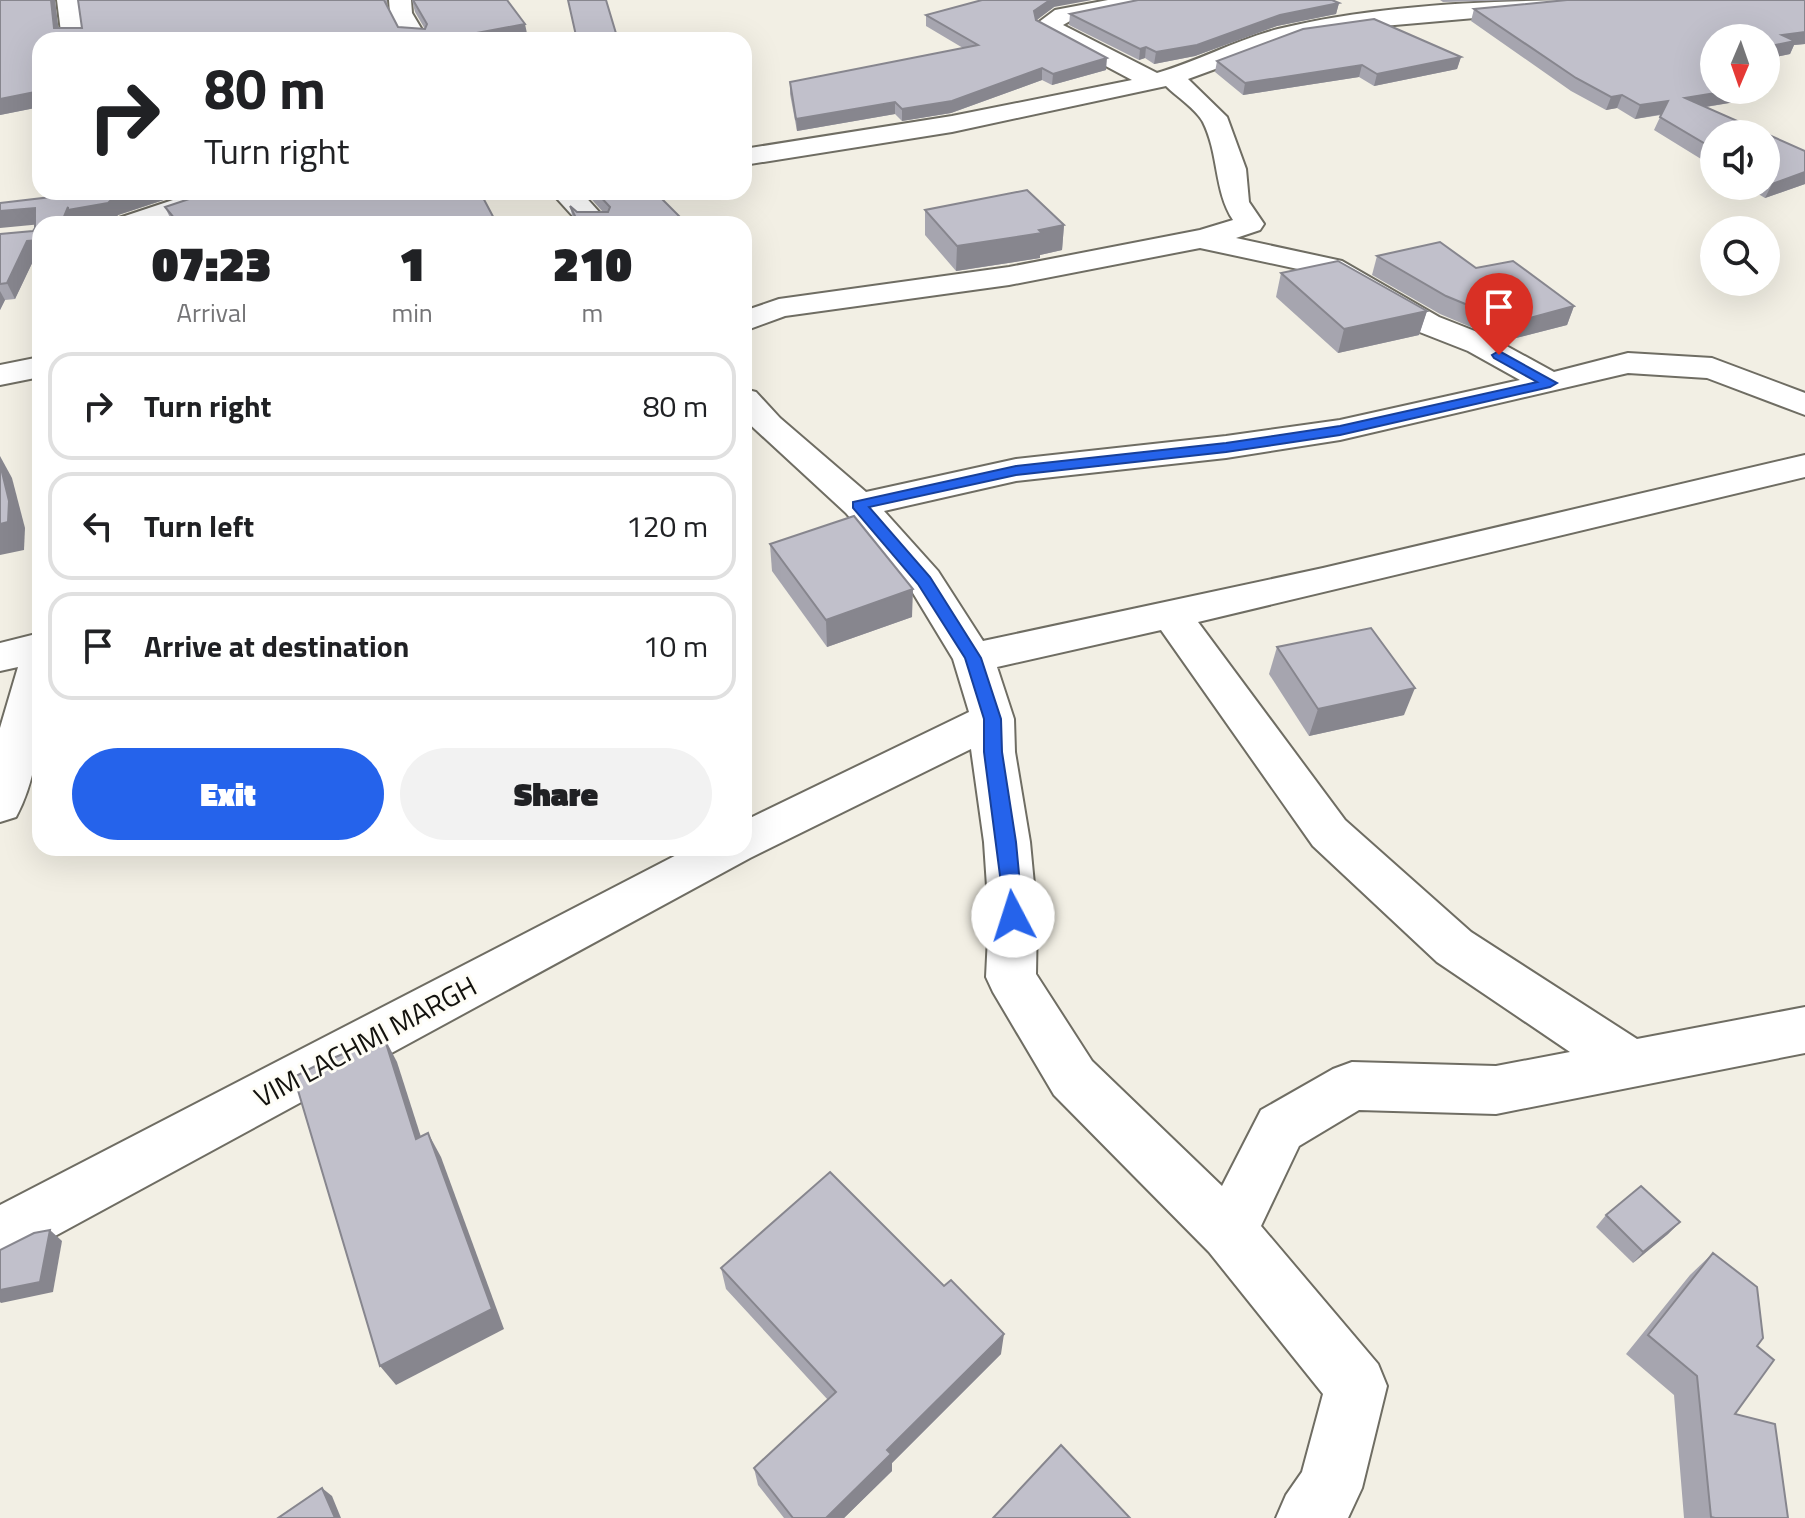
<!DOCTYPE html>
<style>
body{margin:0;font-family:"Titillium Web",sans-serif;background:#f2f2f2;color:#202124;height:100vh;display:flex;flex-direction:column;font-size:30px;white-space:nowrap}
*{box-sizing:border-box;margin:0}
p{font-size:26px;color:#757577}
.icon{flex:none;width:44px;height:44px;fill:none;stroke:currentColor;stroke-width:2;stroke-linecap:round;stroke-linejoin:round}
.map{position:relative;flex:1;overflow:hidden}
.sheet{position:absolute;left:32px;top:216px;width:720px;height:640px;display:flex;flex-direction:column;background:#fff;border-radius:24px;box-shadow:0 8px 32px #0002}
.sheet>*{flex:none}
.hud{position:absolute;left:32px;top:32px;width:720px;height:168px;border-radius:24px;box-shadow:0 8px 32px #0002;background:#fff;color:#202124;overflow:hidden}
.needle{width:52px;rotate:182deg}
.controls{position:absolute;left:1700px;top:24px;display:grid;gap:16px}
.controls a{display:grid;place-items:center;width:80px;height:80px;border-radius:50%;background:#fff;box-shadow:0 8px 32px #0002;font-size:40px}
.pin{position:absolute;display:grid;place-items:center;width:68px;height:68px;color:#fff;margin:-82px -34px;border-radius:50% 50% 50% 0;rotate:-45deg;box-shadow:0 0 8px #0007}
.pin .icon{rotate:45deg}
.me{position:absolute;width:88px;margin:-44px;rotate:355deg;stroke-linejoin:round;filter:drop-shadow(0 0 6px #0008)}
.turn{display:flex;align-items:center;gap:28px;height:168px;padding:0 40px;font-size:36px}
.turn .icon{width:104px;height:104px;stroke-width:2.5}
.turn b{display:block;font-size:56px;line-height:68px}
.eta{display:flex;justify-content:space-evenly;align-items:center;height:136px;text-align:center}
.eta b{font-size:48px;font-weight:800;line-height:56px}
.cta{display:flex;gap:16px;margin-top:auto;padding:16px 40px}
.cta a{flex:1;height:92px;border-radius:48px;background:#2563eb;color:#fff;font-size:32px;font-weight:800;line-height:92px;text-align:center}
.cta a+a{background:#f2f2f2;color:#202124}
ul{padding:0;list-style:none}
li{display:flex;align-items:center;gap:24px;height:108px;margin:0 16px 12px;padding:0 24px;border:4px solid #e0e0e0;border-radius:24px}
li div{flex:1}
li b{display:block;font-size:30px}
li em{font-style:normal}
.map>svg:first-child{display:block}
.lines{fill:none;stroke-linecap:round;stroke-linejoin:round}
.minor-casing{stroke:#6f6d63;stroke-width:4}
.minor{fill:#fff;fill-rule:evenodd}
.wall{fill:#a6a5af}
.shaded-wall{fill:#87868e}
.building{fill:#c1c0cb;stroke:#87868e;stroke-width:2}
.route{fill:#2563eb;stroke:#184099;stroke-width:2}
.labels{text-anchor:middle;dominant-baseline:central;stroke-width:6;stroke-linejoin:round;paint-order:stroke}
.street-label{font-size:28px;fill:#13120e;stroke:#fefdf6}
</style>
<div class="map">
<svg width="1805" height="1518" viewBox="0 0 1805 1518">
<rect width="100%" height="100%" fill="#f2efe4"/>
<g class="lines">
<g class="minor-casing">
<g id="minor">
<path d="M57 0H79L86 40H62Z"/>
<path d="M389 0H411L412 13 428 40H404L390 13Z"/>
<path d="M1108 0H1155L1152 5 1070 21 1063 25 1157 73C1198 61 1236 40 1278 29 1379 4 1497 0 1601 0L1590 7 1554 11 1372 27 1300 38 1188 79 1227 117 1246 169 1249 202 1264 224 1260 230 1236 238 1342 261 1439 317 1490 337 1554 372 1628 353 1712 358 1805 393V415L1707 378 1628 373 1340 440 1226 458 1016 481 884 511 938 571 983 641 1323 568 1805 455V477L1198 622 1345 820 1471 932 1637 1039 1805 1007V1053L1496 1114 1359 1110 1299 1146 1261 1226 1378 1364 1387 1386 1362 1488 1348 1518H1276L1286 1495 1302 1472 1323 1394 1209 1252 1054 1095 993 992 986 977 989 916 984 842 971 749 750 858 20 1255 0 1263V1205L690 848H744V821L969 712 953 659 910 588 846 513 744 419V389L756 392 780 418 866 492 1016 459 1226 436 1340 420 1520 380 1468 351 1417 331 1321 274 1200 248 1009 285 785 316 744 331V311L779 299 1009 267 1200 230 1233 220C1214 191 1219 154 1203 122 1196 109 1177 97 1166 86L952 132 744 165V149L952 116 1132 80 1038 30 1035 25 1055 10ZM1161 630 1313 846 1437 962 1570 1052 1496 1066 1352 1062 1333 1069 1261 1110 1222 1186 1092 1061 1036 974 1037 916 1030 842 1015 752 1014 719 997 667Z"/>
<path d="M197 192H238L234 198 157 224H115L119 218Z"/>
<path d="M551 192H581L610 224H580Z"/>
<path d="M40 357V377L0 385V365Z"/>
<path d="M40 633C40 695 46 761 16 817L0 822V728L18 667 0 671V643Z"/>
</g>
</g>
<use href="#minor" class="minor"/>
</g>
<g class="wall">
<path d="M0 0H55L58 28H82L387 0V7L398 27 425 29 415 12 412 0 528 38 40 40V107L0 115Z"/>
<path d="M1440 0H1521L1443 2Z"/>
<path d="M1567 0H1805V44L1794 45 1790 54 1766 59V38H1714V90H1763L1759 98 1706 107 1805 151V184L1765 198 1745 186H1766V134H1714V167L1654 130 1661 115 1635 119 1617 108 1606 110 1571 91 1471 21 1474 9Z"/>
<path d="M1339 3 1336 14 1277 26 1195 56 1154 64 1145 58 1139 60 1069 25 1070 14Z"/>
<path d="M1054 7 1036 20 1106 70 1052 85 1042 80 951 113 902 121 895 114 797 131 790 94V82L963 48 926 26V15Z"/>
<path d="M1461 57 1457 69 1374 86 1359 77 1243 95 1215 72 1217 61Z"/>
<path d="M188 192 118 215 115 219 86 224H40V256L35 257 15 299 5 300 0 310V234L33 231 68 195Z"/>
<path d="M585 192H655L687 224 577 212H603Z"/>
<path d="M570 206 579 224H574Z"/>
<path d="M165 207 497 224H173Z"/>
<path d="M925 210 1064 225 1062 250 1040 255V258L956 271 925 235Z"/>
<path d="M1377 256 1476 268 1574 306 1567 325 1504 341 1440 314 1372 275Z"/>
<path d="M1281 273 1427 311 1419 335 1338 353 1276 297Z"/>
<path d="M770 544 912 617 827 647 772 571Z"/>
<path d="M1277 647 1404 715 1309 736 1269 674Z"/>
<path d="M1606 1215 1680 1222 1668 1234 1633 1263 1596 1227Z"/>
<path d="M1713 1253 1757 1346 1735 1414 1788 1518H1684L1674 1395 1626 1354 1690 1275Z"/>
<path d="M721 1268 1001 1354 892 1463V1471L844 1518H784L758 1485 754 1468 828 1400 726 1289Z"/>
</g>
<g class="shaded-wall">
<path d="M51 0H55L60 40 54 28Z"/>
<path d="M1050 0H1092L1054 7 1033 23 1034 11Z"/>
<path d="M1339 3 1336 14 1277 26 1195 56 1154 64 1156 52 1280 15Z"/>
<path d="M525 24 528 38 517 40H439Z"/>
<path d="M1805 32V44L1794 45 1790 54 1766 59V47L1782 35Z"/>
<path d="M1146 47 1145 58 1139 60 1140 49Z"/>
<path d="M1461 57 1457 69 1374 86 1377 74Z"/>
<path d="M1107 58 1106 70 1052 85 1053 74Z"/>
<path d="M1362 65 1359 77 1243 95 1245 83Z"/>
<path d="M1042 68V80L951 113 902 121V109Z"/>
<path d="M1734 90H1763L1759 98 1680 111 1685 98Z"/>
<path d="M40 91V107L0 115V99Z"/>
<path d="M1622 95 1617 108 1606 110 1611 97Z"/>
<path d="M1668 101 1663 114 1635 119 1640 105Z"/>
<path d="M895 102V114L797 131 796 119Z"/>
<path d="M1805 172V184L1765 198 1772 184Z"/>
<path d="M135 192H188L118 215 115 219 86 224H61L68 207 111 200Z"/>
<path d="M35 208 42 224 0 228V211Z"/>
<path d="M1064 225 1062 250 1040 255V258L956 271 957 246Z"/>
<path d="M40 240V256L35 257 15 299 7 283 27 241Z"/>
<path d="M0 291 5 300 0 310Z"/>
<path d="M1574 306 1567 325 1504 341 1511 323Z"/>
<path d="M1427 311 1419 335 1338 353 1344 329Z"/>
<path d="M0 456 12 478 25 528 24 550 0 555Z"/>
<path d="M913 589 912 617 827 647 826 620Z"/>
<path d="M1415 688 1404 715 1309 736 1318 709Z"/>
<path d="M384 1037 397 1062 429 1162 416 1139Z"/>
<path d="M428 1133 441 1157 504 1329 396 1385 380 1366Z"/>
<path d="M1680 1222 1668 1234 1633 1263 1643 1252Z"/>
<path d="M50 1230 62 1241 53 1292 1 1303 0 1302V1290Z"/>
<path d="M1004 1334 1001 1354 892 1463V1471L844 1518H826L887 1450Z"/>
<path d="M322 1488 332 1496 341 1518H335Z"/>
</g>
<g class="building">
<path d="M0 0H51L54 28H82L78 0H384L398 27 425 29 427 24 413 0H507L525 24 439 40H40V91L0 99Z"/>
<path d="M568 0H606L618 40H577Z"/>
<path d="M982 0H1050L1034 11 1036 20 1107 58 1053 74 1042 68 952 101 902 109 895 102 796 119 790 82 978 45 926 15Z"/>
<path d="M1138 0H1332L1339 3 1280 15 1197 45 1156 52 1146 47 1140 49 1070 14Z"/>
<path d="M1567 0H1805V32L1782 35 1795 41 1766 47V38H1714V90H1734L1685 98 1805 151V172L1772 184 1766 180V134H1714V149L1660 117 1668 101 1640 105 1622 95 1611 97 1576 78 1474 9Z"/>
<path d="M1374 19 1461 57 1377 74 1362 65 1245 83 1217 61 1303 29Z"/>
<path d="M1027 190 1064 225 1039 230 1042 233 957 246 925 210Z"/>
<path d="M68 192H135L111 200 108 203 68 210V207L61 224H40V240L27 241 7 283 0 284V234L33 231 35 228V208L0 211V203L68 195Z"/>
<path d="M210 192H480L497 224H179L165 207Z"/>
<path d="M596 192H655L687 224H579L570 206 577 212H608L610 207Z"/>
<path d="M1440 242 1476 268 1513 261 1574 306 1511 323 1446 296 1377 256Z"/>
<path d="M1338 261 1427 311 1344 329 1281 273Z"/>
<path d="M0 464 9 501 8 522 0 524Z"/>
<path d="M854 516 913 589 826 620 770 544Z"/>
<path d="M1371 628 1415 688 1318 709 1277 647Z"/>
<path d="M384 1037 416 1139 428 1133 492 1309 380 1366 294 1077 321 1063Z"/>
<path d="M830 1172 944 1286 951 1280 1004 1334 887 1450 891 1454 826 1518H793L754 1468 836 1392 721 1268Z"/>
<path d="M1641 1186 1680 1222 1643 1252 1606 1215Z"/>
<path d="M50 1230 40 1282 0 1290V1250L34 1233Z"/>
<path d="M1713 1253 1757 1287 1763 1338 1757 1346 1774 1360 1735 1414 1775 1424 1788 1518H1715L1711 1517 1697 1376 1648 1335Z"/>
<path d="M1061 1445 1130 1518H993Z"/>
<path d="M322 1488 335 1518H278Z"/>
</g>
<path class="route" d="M1499 351 1557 383 1550 387 1340 435 1226 452 1016 475 869 507 930 577 981 658 1001 719 1002 752 1016 842 1023 916 1020 922 1013 924 1006 922 984 752V719L965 658 918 584 853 508V502L1016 466 1226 443 1340 426 1537 382 1494 358 1492 355Z"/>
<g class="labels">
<g class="street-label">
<text transform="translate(365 1041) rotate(-28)">VIM LACHMI MARGH</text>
</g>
</g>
</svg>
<div class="controls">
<a><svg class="needle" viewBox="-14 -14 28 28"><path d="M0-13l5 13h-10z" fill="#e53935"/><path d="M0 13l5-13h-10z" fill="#757577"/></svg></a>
<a><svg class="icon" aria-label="sound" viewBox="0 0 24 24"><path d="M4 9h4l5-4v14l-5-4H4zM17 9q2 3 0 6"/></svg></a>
<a><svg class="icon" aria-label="search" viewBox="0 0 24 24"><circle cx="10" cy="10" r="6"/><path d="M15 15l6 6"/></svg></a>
</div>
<div class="pin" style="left:1499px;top:355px;background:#d93025"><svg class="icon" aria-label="arrive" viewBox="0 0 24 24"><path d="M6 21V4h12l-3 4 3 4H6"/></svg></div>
<svg class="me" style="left:1013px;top:916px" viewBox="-20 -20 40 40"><circle r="19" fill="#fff"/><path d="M0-13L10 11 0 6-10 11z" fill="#2563eb"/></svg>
<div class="hud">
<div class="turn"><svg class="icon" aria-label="right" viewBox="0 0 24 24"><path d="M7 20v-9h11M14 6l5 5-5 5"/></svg><div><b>80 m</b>Turn right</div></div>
</div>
<section class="sheet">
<div class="eta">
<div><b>07:23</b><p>Arrival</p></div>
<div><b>1</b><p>min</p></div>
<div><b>210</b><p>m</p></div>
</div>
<ul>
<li><svg class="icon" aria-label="right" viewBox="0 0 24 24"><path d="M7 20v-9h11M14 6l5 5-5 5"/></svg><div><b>Turn right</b></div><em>80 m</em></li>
<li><svg class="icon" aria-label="left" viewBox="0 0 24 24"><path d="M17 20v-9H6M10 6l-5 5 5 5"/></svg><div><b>Turn left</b></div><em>120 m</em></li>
<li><svg class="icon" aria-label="arrive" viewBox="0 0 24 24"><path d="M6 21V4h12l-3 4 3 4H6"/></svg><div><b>Arrive at destination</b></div><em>10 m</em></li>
</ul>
<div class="cta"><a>Exit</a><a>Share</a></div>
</section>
</div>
